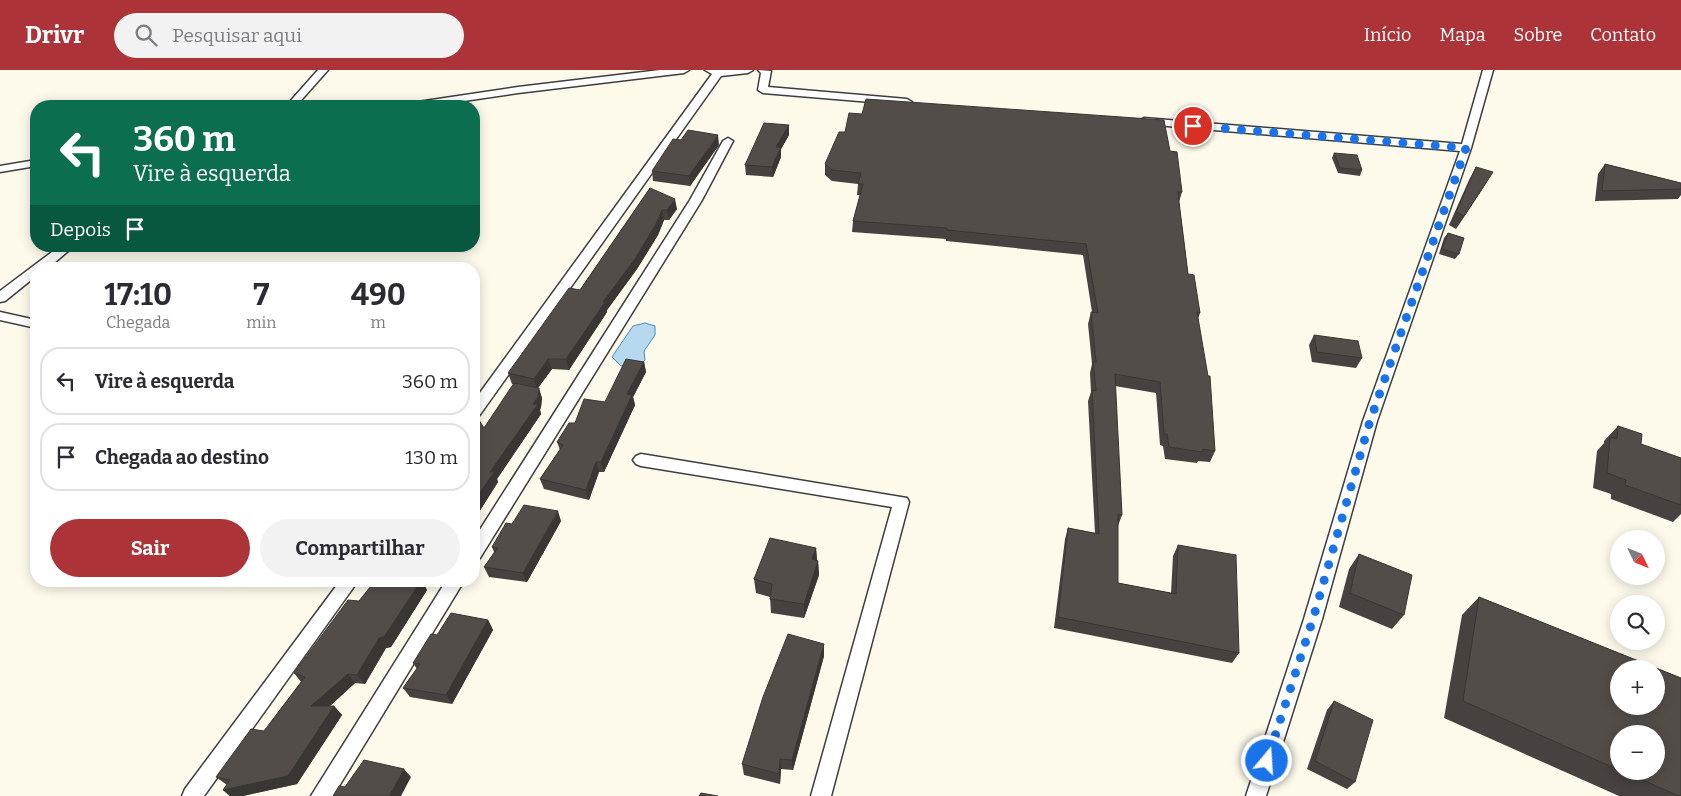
<!DOCTYPE html>
<html lang="pt">
<meta charset="utf-8">
<style>
body{margin:0;font-family:Bitter,serif;background:#f2f2f3;color:#2b2b33;height:100vh;display:flex;flex-direction:column;font-size:19px;white-space:nowrap}
*{box-sizing:border-box;margin:0}
p{font-size:16px;color:#7c7c81}
.icon{flex:none;width:28px;height:28px;fill:none;stroke:currentColor;stroke-width:2;stroke-linecap:round;stroke-linejoin:round}
.map{position:relative;flex:1;overflow:hidden}
.drawer{position:absolute;left:30px;top:192px;width:450px;height:325px;display:flex;flex-direction:column;background:#fff;border-radius:20px;box-shadow:0 2px 12px #0003}
.drawer>*{flex:none}
.top-card{position:absolute;left:30px;top:30px;width:450px;height:152px;border-radius:20px;box-shadow:0 2px 12px #0003;background:#0b6e4f;color:#fff;overflow:hidden}
.needle{width:32px;rotate:133deg}
.tools{position:absolute;left:1610px;top:460px;display:grid;gap:10px}
.tools a{display:grid;place-items:center;width:55px;height:55px;border-radius:50%;background:#fff;box-shadow:0 2px 12px #0003;font-size:25px}
.pin{position:absolute;display:grid;place-items:center;width:42px;height:42px;color:#fff;margin:-21px;border:2px solid #fff;border-radius:50%;box-shadow:0 1px 5px #0007}
.me{position:absolute;width:55px;margin:-28px;rotate:18deg;stroke-linejoin:round;filter:drop-shadow(0 0 4px #0008)}
.turn{display:flex;align-items:center;gap:18px;height:105px;padding:0 20px;font-size:22px}
.turn .icon{width:65px;height:65px;stroke-width:2.5}
.turn b{display:block;font-size:35px;line-height:42px}
.then{display:flex;align-items:center;height:48px;padding:0 20px;background:#0003;gap:10px;font-size:19px}
.eta{display:flex;justify-content:space-evenly;align-items:center;height:85px;text-align:center}
.eta b{font-size:30px;font-weight:700;line-height:35px}
.cta{display:flex;gap:10px;margin-top:auto;padding:10px 20px}
.cta a{flex:1;height:58px;border-radius:30px;background:#ac3338;color:#fff;font-size:20px;font-weight:700;line-height:58px;text-align:center}
.cta a+a{background:#f2f2f3;color:#2b2b33}
ul{padding:0;list-style:none}
li{display:flex;align-items:center;gap:15px;height:68px;margin:0 10px 8px;padding:0 10px;border:2px solid #e1e1e2;border-radius:20px}
li div{flex:1}
li b{display:block;font-size:19px}
li em{font-style:normal}
header{display:flex;align-items:center;gap:30px;box-sizing:border-box;height:70px;padding:0 25px;background:#ac3338;color:#fff}
header strong{font-size:24px}
nav{display:flex;gap:28px;margin-inline-start:auto;font-size:18px}
.search{width:350px;height:45px;background:#f2f2f3;display:flex;align-items:center;gap:12px;box-sizing:border-box;padding:0 18px;border-radius:28px;color:#7c7c81;font-size:19px}
.map>svg:first-child{display:block}
.water{fill:#b6d9ef;stroke:#448dbe}
.lines{fill:none;stroke-linecap:round;stroke-linejoin:round}
.street-casing{stroke:#3e3e3e;stroke-width:3}
.street{fill:#fff;fill-rule:evenodd}
.wall{fill:#47423f;fill-rule:evenodd}
.shaded-wall{fill:#3a3633}
.building{fill:#534d49;stroke:#3a3633;fill-rule:evenodd}
.route{stroke:#1a73e8;stroke-width:9;stroke-dasharray:0 16.2}
</style>
<header>
<strong>Drivr</strong>
<div class="search"><svg class="icon" aria-label="search" viewBox="0 0 24 24"><circle cx="10" cy="10" r="6"/><path d="M15 15l6 6"/></svg>Pesquisar aqui</div>
<nav><a>Início</a><a>Mapa</a><a>Sobre</a><a>Contato</a></nav>
</header>
<div class="map">
<svg width="1681" height="726" viewBox="0 0 1681 726">
<rect width="100%" height="100%" fill="#fdfaec"/>
<path class="water" d="M645 253 655 256V265L644 281 645 290 640 296H621L612 287 633 256Z"/>
<g class="lines">
<g class="street-casing">
<g id="street">
<path d="M318 0H328L296 36H286Z"/>
<path d="M660 0H689L684 3 518 23 430 36H406L411 33 518 17Z"/>
<path d="M705 0H753L748 3 721 6 479 346 474 347V331L712 4Z"/>
<path d="M758 0 771 1 768 17 907 29 912 32 907 35 763 23 758 20 761 3Z"/>
<path d="M1483 0H1493L1471 78 1377 351 1322 549 1266 726H1246L1304 549 1363 351 1460 81 1144 54 1139 51 1144 48 1462 74Z"/>
<path d="M728 68 733 71 702 130 480 488 474 490V469L690 130 723 71Z"/>
<path d="M36 90V96L0 102V96Z"/>
<path d="M60 176H74L47 199H36V206L5 231 0 232V221Z"/>
<path d="M0 242 36 250V258L0 250Z"/>
<path d="M641 384 907 428 909 432 831 726H811L892 437 641 396 636 394 633 390 636 386Z"/>
<path d="M340 511H358L204 726H182L185 719Z"/>
<path d="M446 511H464L333 726H311Z"/>
</g>
</g>
<use href="#street" class="street"/>
</g>
<g class="wall">
<path d="M789 55V65L781 79V87L773 107 746 105 745 95Z"/>
<path d="M719 75 690 116 653 111 652 101Z"/>
<path d="M1170 81 1182 122 1179 132 1188 204 1200 243 1198 249 1215 381 1210 392 1198 391 1197 393 1165 389 1163 376 1160 375 1156 323 1115 316 1122 445 1118 456V513L1171 523 1173 486 1178 475 1239 583 1232 593 1054 558 1065 469 1068 458 1095 463 1088 331 1091 322 1090 303 1092 294 1088 254 1091 242H1092L1083 185 946 171V169L852 162 853 151 860 125H857L858 114 832 111 825 105V94Z"/>
<path d="M1334 83 1362 100 1360 106 1338 103 1332 88Z"/>
<path d="M1605 94 1681 113V125L1678 129 1595 131 1598 104Z"/>
<path d="M1476 97 1485 115 1456 159 1449 155 1469 110Z"/>
<path d="M650 118 677 139 669 150H664L658 165 637 199 607 240V242L569 300 552 299 538 318 542 328 541 337 540 340 541 344 497 409 498 412 474 450 484 358 514 314H512L508 303 580 220Z"/>
<path d="M1448 163 1459 184 1455 189 1439 184 1444 168Z"/>
<path d="M1314 265 1362 288 1356 298 1312 292 1309 275Z"/>
<path d="M644 292 646 302 633 327 635 335 604 402H599L589 430 544 419 540 409 560 380 557 372 575 353 605 332Z"/>
<path d="M1618 356 1641 374 1681 388V444L1673 452 1611 429V424L1593 418 1597 381 1604 373V371Z"/>
<path d="M561 451 527 512 489 507 484 497 494 482 492 477 512 454Z"/>
<path d="M816 478 817 490 818 491 819 505 804 548 771 543 770 527 756 523 754 509Z"/>
<path d="M1359 484 1404 545 1392 559 1339 537 1349 499Z"/>
<path d="M375 511H422L427 520 391 577 386 578 365 614 355 613 330 636H334L342 645 297 714 243 726H230L223 720 227 715 216 707 264 661 301 612 294 603 359 531Z"/>
<path d="M1479 527 1681 608V726H1619L1444 648 1462 545ZM1619 599H1656V636H1619ZM1619 664H1656V701H1619Z"/>
<path d="M488 550 493 560 452 634 410 627 403 618 417 599 413 593 437 565Z"/>
<path d="M824 574V586L793 700 781 699 780 714 744 705 742 694Z"/>
<path d="M1334 631 1355 712 1347 719 1307 699 1327 640Z"/>
</g>
<g class="shaded-wall">
<path d="M789 55V65L781 79V87L773 107 772 97 776 77Z"/>
<path d="M718 65 719 75 690 116 689 106Z"/>
<path d="M1493 102 1485 115 1456 159 1464 146Z"/>
<path d="M675 129 677 139 669 150 667 140Z"/>
<path d="M662 140 664 150 658 165 637 199 607 240V242L569 300 566 289Z"/>
<path d="M548 289 552 299 537 319 534 309Z"/>
<path d="M644 292 646 302 633 327 635 335 604 402 601 392 627 324Z"/>
<path d="M539 318 542 328 541 337 540 340 541 344 497 409 498 412 474 450V432L490 402 533 334Z"/>
<path d="M596 392 599 402 589 430 586 420Z"/>
<path d="M558 441 561 451 527 512 523 503Z"/>
<path d="M816 478 817 492 812 489Z"/>
<path d="M818 491 819 505 804 548V534Z"/>
<path d="M421 511H422L427 520 391 577 386 578 365 614 357 605 379 568Z"/>
<path d="M488 550 493 560 452 634 446 625Z"/>
<path d="M824 574V586L793 700 792 690Z"/>
<path d="M348 604 355 613 320 645 311 636Z"/>
<path d="M334 636 342 645 297 714 243 726H230L223 720Z"/>
<path d="M780 689 781 699 780 714 779 704Z"/>
<path d="M404 699 411 707 401 726H389Z"/>
</g>
<g class="building">
<path d="M866 29 1164 50 1170 81 1177 82 1182 122H1178L1179 132 1188 204 1194 205 1200 243 1197 242 1208 306H1210L1215 381 1203 379 1202 382 1169 377 1167 364H1164L1160 312 1115 304 1122 445 1118 444V513L1176 524 1178 475 1236 485 1239 583 1058 547 1068 458 1099 464 1092 320 1096 321 1093 292H1096L1091 242 1098 243 1086 174 947 160V158L853 151 863 114H858L861 103 832 100 825 94 839 62H845L849 43 862 44Z"/>
<path d="M764 53 789 55 776 77H781L772 97 745 95Z"/>
<path d="M688 60 718 65 689 106 652 101 673 69 681 70Z"/>
<path d="M1334 83 1357 85 1362 100 1340 98Z"/>
<path d="M1605 94 1681 113V119L1602 121Z"/>
<path d="M1476 97 1493 102 1464 146 1456 142Z"/>
<path d="M650 118 675 129 667 140H662L656 154 635 189 603 232H605L566 289H548L534 309 508 303 569 218 580 220Z"/>
<path d="M1448 163 1464 168 1459 184 1442 179Z"/>
<path d="M1314 265 1358 271 1362 288 1317 282Z"/>
<path d="M626 289 644 292 627 324 632 325 601 392H596L586 420 540 409 563 375 557 372 569 353H575L584 329 605 332Z"/>
<path d="M514 313 539 318 538 327 533 334H538L490 402H494L474 432V352L477 347 484 358Z"/>
<path d="M1618 356 1642 364 1641 374 1681 388V435L1625 415 1626 410 1607 403 1610 367 1617 369Z"/>
<path d="M524 435 558 441 523 503 484 497 498 478 492 477 506 453 512 454Z"/>
<path d="M770 468 816 478 812 489 818 491 804 534 770 529 772 514 754 509Z"/>
<path d="M1359 484 1412 505 1404 545 1350 523Z"/>
<path d="M375 511H421L384 567 379 568 357 605 348 604 311 636H334L288 706 223 720 230 710 216 707 251 659 264 661 305 607 294 603 348 530 359 531Z"/>
<path d="M1479 527 1681 608V726H1679L1622 701H1656V664H1619V700L1463 631ZM1619 599H1656V636H1619Z"/>
<path d="M451 543 488 550 446 625 403 618 420 594 413 593 431 564 437 565Z"/>
<path d="M788 564 824 574 792 690 780 689 779 704 742 694 763 627Z"/>
<path d="M1334 631 1373 650 1355 712 1315 691Z"/>
<path d="M364 690 404 699 389 726H333L339 716 345 717Z"/>
<path d="M701 723 718 726H699Z"/>
</g>
<g class="lines">
<path class="route" d="M1193 56 1466 78 1370 351 1313 549 1267 691"/>
</g>
</svg>
<div class="tools">
<a><svg class="needle" viewBox="-14 -14 28 28"><path d="M0-13l5 13h-10z" fill="#e53935"/><path d="M0 13l5-13h-10z" fill="#7c7c81"/></svg></a>
<a><svg class="icon" aria-label="search" viewBox="0 0 24 24"><circle cx="10" cy="10" r="6"/><path d="M15 15l6 6"/></svg></a>
<a>+</a>
<a>−</a>
</div>
<div class="pin" style="left:1193px;top:56px;background:#d93025"><svg class="icon" aria-label="arrive" viewBox="0 0 24 24"><path d="M6 21V4h12l-3 4 3 4H6"/></svg></div>
<svg class="me" style="left:1267px;top:691px" viewBox="-20 -20 40 40"><circle r="17" fill="#1a73e8" stroke="#fff" stroke-width="3"/><path d="M0-11L8 9 0 5-8 9z" fill="#fff"/></svg>
<div class="top-card">
<div class="turn"><svg class="icon" aria-label="left" viewBox="0 0 24 24"><path d="M17 20v-9H6M10 6l-5 5 5 5"/></svg><div><b>360 m</b>Vire à esquerda</div></div>
<div class="then">Depois<svg class="icon" aria-label="arrive" viewBox="0 0 24 24"><path d="M6 21V4h12l-3 4 3 4H6"/></svg></div>
</div>
<section class="drawer">
<div class="eta">
<div><b>17:10</b><p>Chegada</p></div>
<div><b>7</b><p>min</p></div>
<div><b>490</b><p>m</p></div>
</div>
<ul>
<li><svg class="icon" aria-label="left" viewBox="0 0 24 24"><path d="M17 20v-9H6M10 6l-5 5 5 5"/></svg><div><b>Vire à esquerda</b></div><em>360 m</em></li>
<li><svg class="icon" aria-label="arrive" viewBox="0 0 24 24"><path d="M6 21V4h12l-3 4 3 4H6"/></svg><div><b>Chegada ao destino</b></div><em>130 m</em></li>
</ul>
<div class="cta"><a>Sair</a><a>Compartilhar</a></div>
</section>
</div>
